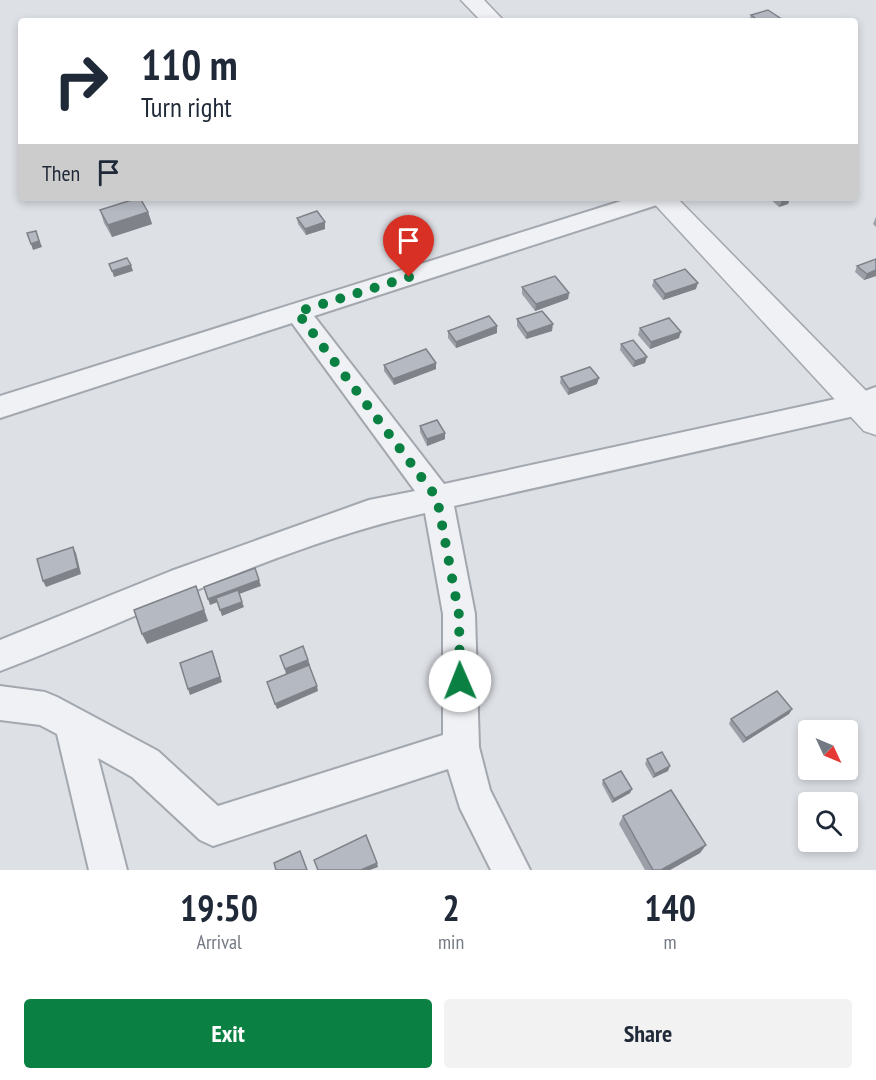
<!DOCTYPE html>
<style>
body{margin:0;font-family:"PT Sans Narrow",sans-serif;background:#f2f2f3;color:#1f2937;height:100vh;display:flex;flex-direction:column;font-size:22px;white-space:nowrap}
*{box-sizing:border-box;margin:0}
p{font-size:20px;color:#747a83}
.icon{flex:none;width:33px;height:33px;fill:none;stroke:currentColor;stroke-width:2;stroke-linecap:round;stroke-linejoin:round}
.map{position:relative;height:870px;overflow:hidden}
.sheet{display:flex;flex-direction:column;background:#fff;flex:1}
.sheet>*{flex:none}
.banner{position:absolute;left:18px;top:18px;width:840px;height:183px;border-radius:6px;box-shadow:0 3px 9px #0003;background:#fff;color:#1f2937;overflow:hidden}
.needle{width:39px;rotate:134deg}
.tools{position:absolute;left:798px;top:720px;display:grid;gap:12px}
.tools a{display:grid;place-items:center;width:60px;height:60px;border-radius:6px;background:#fff;box-shadow:0 3px 9px #0003;font-size:30px}
.pin{position:absolute;display:grid;place-items:center;width:51px;height:51px;color:#fff;margin:-62px -26px;border-radius:50% 50% 50% 0;rotate:-45deg;box-shadow:0 0 6px #0007}
.pin .icon{rotate:45deg}
.me{position:absolute;width:66px;margin:-33px;rotate:359deg;stroke-linejoin:round;filter:drop-shadow(0 0 4px #0008)}
.turn{display:flex;align-items:center;gap:21px;height:126px;padding:0 24px;font-size:27px}
.turn .icon{width:78px;height:78px;stroke-width:2.5}
.turn b{display:block;font-size:42px;line-height:51px}
.then{display:flex;align-items:center;height:57px;padding:0 24px;background:#0003;gap:12px;font-size:22px}
.eta{display:flex;justify-content:space-evenly;align-items:center;height:102px;text-align:center}
.eta b{font-size:36px;font-weight:700;line-height:42px}
.primary-button{display:flex;gap:12px;margin-top:auto;padding:12px 24px}
.primary-button a{flex:1;height:69px;border-radius:6px;background:#0b8043;color:#fff;font-size:24px;font-weight:700;line-height:69px;text-align:center}
.primary-button a+a{background:#f2f2f3;color:#1f2937}
.map>svg:first-child{display:block}
.lines{fill:none;stroke-linecap:round;stroke-linejoin:round}
.minor-casing{stroke:#a3a7ae;stroke-width:4}
.tertiary-casing{stroke:#a3a7ae;stroke-width:3}
.minor{fill:#eff1f4;fill-rule:evenodd}
.tertiary{fill:#eff1f4;fill-rule:evenodd}
.wall{fill:#9c9fa7}
.shaded-wall{fill:#7f8288}
.building{fill:#b5b9c2;stroke:#7f8288;stroke-width:1.5}
.route{stroke:#0b8043;stroke-width:10;stroke-dasharray:0 18}
</style>
<div class="map">
<svg width="876" height="870" viewBox="0 0 876 870">
<rect width="100%" height="100%" fill="#dde0e5"/>
<g class="lines">
<g class="minor-casing">
<path id="minor" d="M631 198H666L663 203 314 316 444 484 854 395 876 387V408L859 415 454 506 475 614 479 747 490 790 530 870H491L460 808 448 769 213 846 200 840 132 777 98 758 127 870H89L57 734 40 725 0 720V686L45 692 57 697 158 751 218 806 443 735V614L425 513C277 546 141 618 0 671V640L171 571 369 500 415 491 292 323 0 418V396Z"/>
</g>
<g class="tertiary-casing">
<g id="tertiary">
<path d="M461 0H484L504 21H481Z"/>
<path d="M649 198H677L876 401V435L864 431Z"/>
</g>
</g>
<use href="#minor" class="minor"/>
<use href="#tertiary" class="tertiary"/>
</g>
<g class="wall">
<path d="M751 15 779 21H749Z"/>
<path d="M769 198H790L788 204 779 207Z"/>
<path d="M100 210 148 212 152 224 112 237 104 223Z"/>
<path d="M876 217V227L873 224Z"/>
<path d="M297 218 325 229 306 235 298 224Z"/>
<path d="M876 259V276L864 280 855 272 857 266Z"/>
<path d="M654 280 696 289 663 300 652 286Z"/>
<path d="M522 287 569 293 568 299 535 311 522 294Z"/>
<path d="M517 319 552 331 526 339 517 326Z"/>
<path d="M640 328 679 338 650 349 638 335Z"/>
<path d="M448 331 497 333 456 348 448 338Z"/>
<path d="M621 344 645 363 633 367 620 350Z"/>
<path d="M436 363V369L394 385 384 371V365Z"/>
<path d="M561 377 597 384 568 395 560 383Z"/>
<path d="M420 426 445 433V439L427 446 420 432Z"/>
<path d="M792 709 789 714 743 743 729 724 731 719Z"/>
<path d="M647 759 668 771 653 778 645 764Z"/>
<path d="M603 780 632 789 630 793 612 803 602 784Z"/>
<path d="M623 816 706 845 700 853 670 870H645L619 824Z"/>
</g>
<g class="shaded-wall">
<path d="M790 198 788 204 779 207 782 201Z"/>
<path d="M148 212 152 224 112 237 108 225Z"/>
<path d="M325 222V229L306 235 305 229Z"/>
<path d="M36 231 42 247 33 250 31 244Z"/>
<path d="M131 265 133 271 114 277 112 271Z"/>
<path d="M876 270V276L864 280 867 274Z"/>
<path d="M698 283 696 289 663 300 665 294Z"/>
<path d="M569 293 568 299 535 311 536 304Z"/>
<path d="M553 324 552 331 526 339 527 333Z"/>
<path d="M497 326V333L456 348V342Z"/>
<path d="M681 332 679 338 650 349 651 342Z"/>
<path d="M647 357 645 363 633 367 635 361Z"/>
<path d="M436 363V369L394 385 393 379Z"/>
<path d="M599 378 597 384 568 395 569 389Z"/>
<path d="M445 433V439L427 446V439Z"/>
<path d="M73 547 76 553 81 574 46 587 43 581Z"/>
<path d="M259 580 261 586 210 605 208 599Z"/>
<path d="M196 586 208 621 147 644 142 634Z"/>
<path d="M242 602 244 607 222 616 220 610Z"/>
<path d="M214 656 222 682 190 695 188 689Z"/>
<path d="M308 660 310 665 286 675 285 669Z"/>
<path d="M317 686 318 691 277 709 275 704Z"/>
<path d="M792 709 789 714 743 743 746 738Z"/>
<path d="M670 766 668 771 653 778 655 774Z"/>
<path d="M632 789 630 793 612 803 614 799Z"/>
<path d="M706 845 700 853 670 870H661Z"/>
<path d="M377 863 378 867 370 870H361Z"/>
</g>
<g class="building">
<path d="M768 10 780 18 770 21H759L751 15Z"/>
<path d="M138 198H140L148 212 108 225 100 210Z"/>
<path d="M778 198H789L782 201Z"/>
<path d="M317 211 325 222 305 229 297 218Z"/>
<path d="M36 231 39 241 31 244 27 233Z"/>
<path d="M127 258 131 265 112 271 109 264Z"/>
<path d="M876 259V270L867 274 857 266Z"/>
<path d="M685 269 698 283 665 294 654 280Z"/>
<path d="M555 276 569 293 536 304 522 287Z"/>
<path d="M542 311 553 324 527 333 517 319Z"/>
<path d="M489 316 497 326 456 342 448 331Z"/>
<path d="M669 318 681 332 651 342 640 328Z"/>
<path d="M633 340 647 357 635 361 621 344Z"/>
<path d="M426 349 436 363 393 379 384 365Z"/>
<path d="M590 367 599 378 569 389 561 377Z"/>
<path d="M437 420 445 433 427 439 420 426Z"/>
<path d="M73 547 78 568 43 581 37 559Z"/>
<path d="M255 568 259 580 208 599 204 587Z"/>
<path d="M196 586 204 610 142 634 134 610Z"/>
<path d="M238 590 242 602 220 610 216 598Z"/>
<path d="M303 646 308 660 285 669 280 656Z"/>
<path d="M212 651 220 677 188 689 180 663Z"/>
<path d="M309 665 317 686 275 704 267 682Z"/>
<path d="M777 691 792 709 746 738 731 719Z"/>
<path d="M662 752 670 766 655 774 647 759Z"/>
<path d="M621 771 632 789 614 799 603 780Z"/>
<path d="M671 790 706 845 661 870H653L623 816Z"/>
<path d="M366 835 377 863 361 870H318L314 860Z"/>
<path d="M300 851 307 870H276L274 863Z"/>
</g>
<g class="lines">
<path class="route" d="M409 277 297 312 437 498 459 615 460 681"/>
</g>
</svg>
<div class="tools">
<a><svg class="needle" viewBox="-14 -14 28 28"><path d="M0-13l5 13h-10z" fill="#e53935"/><path d="M0 13l5-13h-10z" fill="#747a83"/></svg></a>
<a><svg class="icon" aria-label="search" viewBox="0 0 24 24"><circle cx="10" cy="10" r="6"/><path d="M15 15l6 6"/></svg></a>
</div>
<div class="pin" style="left:409px;top:277px;background:#d93025"><svg class="icon" aria-label="arrive" viewBox="0 0 24 24"><path d="M6 21V4h12l-3 4 3 4H6"/></svg></div>
<svg class="me" style="left:460px;top:681px" viewBox="-20 -20 40 40"><circle r="19" fill="#fff"/><path d="M0-13L10 11 0 6-10 11z" fill="#0b8043"/></svg>
<div class="banner">
<div class="turn"><svg class="icon" aria-label="right" viewBox="0 0 24 24"><path d="M7 20v-9h11M14 6l5 5-5 5"/></svg><div><b>110 m</b>Turn right</div></div>
<div class="then">Then<svg class="icon" aria-label="arrive" viewBox="0 0 24 24"><path d="M6 21V4h12l-3 4 3 4H6"/></svg></div>
</div>
</div>
<section class="sheet">
<div class="eta">
<div><b>19:50</b><p>Arrival</p></div>
<div><b>2</b><p>min</p></div>
<div><b>140</b><p>m</p></div>
</div>
<div class="primary-button"><a>Exit</a><a>Share</a></div>
</section>
